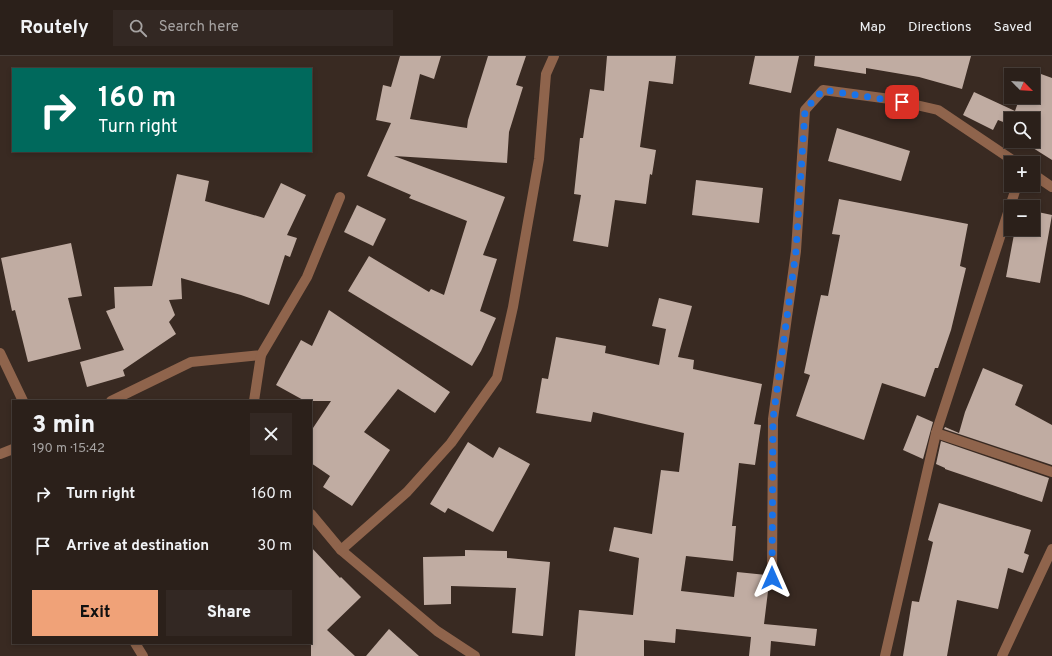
<!DOCTYPE html>
<meta charset="utf-8">
<style>
body{margin:0;font-family:Overpass,sans-serif;background:#332823;color:#f1f3f6;height:100vh;display:flex;flex-direction:column;font-size:15px;white-space:nowrap}
*{box-sizing:border-box;margin:0}
p{font-size:13px;color:#a6a3a2}
.icon{flex:none;width:22px;height:22px;fill:none;stroke:currentColor;stroke-width:2;stroke-linecap:round;stroke-linejoin:round}
.map{position:relative;flex:1;overflow:hidden}
.drawer{position:absolute;left:12px;top:344px;width:300px;height:244px;display:flex;flex-direction:column;background:#2b201a;border-radius:0px;box-shadow:0 2px 6px #0003,0 0 0 1px #473e39}
.drawer>*{flex:none}
.guide{position:absolute;left:12px;top:12px;width:300px;height:84px;border-radius:0px;box-shadow:0 2px 6px #0003,0 0 0 1px #473e39;background:#00695c;color:#fff;overflow:hidden}
.needle{width:26px;rotate:114deg}
.fabs{position:absolute;left:1004px;top:12px;display:grid;gap:8px}
.fabs a{display:grid;place-items:center;width:36px;height:36px;border-radius:0px;background:#2b201a;box-shadow:0 2px 6px #0003,0 0 0 1px #473e39;font-size:20px}
.pin{position:absolute;display:grid;place-items:center;width:34px;height:34px;color:#fff;margin:-17px;border-radius:8px;box-shadow:0 2px 6px #0006}
.me{position:absolute;width:44px;margin:-22px;rotate:0deg;stroke-linejoin:round;filter:drop-shadow(0 0 3px #0008)}
.turn{display:flex;align-items:center;gap:14px;height:84px;padding:0 20px;font-size:18px}
.turn .icon{width:52px;height:52px;stroke-width:2.5}
.turn b{display:block;font-size:28px;line-height:34px}
.round{display:grid;place-items:center;flex:none;width:42px;height:42px;border-radius:0px;background:#332823}
.headline{display:flex;align-items:center;justify-content:space-between;height:68px;padding:0 20px}
h1{font-size:24px;font-weight:800;line-height:30px}
.button{display:flex;gap:8px;margin-top:auto;padding:8px 20px}
.button a{flex:1;height:46px;border-radius:0px;background:#f0a278;color:#111;font-size:16px;font-weight:800;line-height:46px;text-align:center}
.button a+a{background:#332823;color:#f1f3f6}
ul{padding:0;list-style:none}
li{display:flex;align-items:center;gap:12px;height:52px;padding:0 20px}
li div{flex:1}
li b{display:block;font-size:15px}
li em{font-style:normal}
header{display:flex;align-items:center;gap:24px;box-sizing:border-box;height:56px;padding:0 20px;background:#2b201a;border-bottom:1px solid #473e39}
header strong{font-size:19px}
nav{display:flex;gap:22px;margin-inline-start:auto;font-size:14px}
.search{width:280px;height:36px;background:#332823;display:flex;align-items:center;gap:10px;box-sizing:border-box;padding:0 14px;border-radius:0px;color:#a6a3a2;font-size:15px}
.map>svg:first-child{display:block}
.building{fill:#c0aca2}
.lines{fill:none;stroke-linecap:round;stroke-linejoin:round}
.minor{stroke:#8f644c;stroke-width:10}
.route{stroke:#1a73e8;stroke-width:7;stroke-dasharray:0 12.6}
</style>
<header>
<strong>Routely</strong>
<div class="search"><svg class="icon" aria-label="search" viewBox="0 0 24 24"><circle cx="10" cy="10" r="6"/><path d="M15 15l6 6"/></svg>Search here</div>
<nav><a>Map</a><a>Directions</a><a>Saved</a></nav>
</header>
<div class="map">
<svg width="1052" height="600" viewBox="0 0 1052 600">
<rect width="100%" height="100%" fill="#392a22"/>
<g class="building">
<path d="M400 0H441L434 23 420 18 410 63 467 72 468 64 488 0H526L516 29 523 31 509 76 507 107 394 100 505 141 483 199 497 203 480 255 496 262 481 295 472 310 348 235 369 200 429 236 431 233 444 239 467 165 409 142 411 139 367 120 391 67 376 64 383 29 391 31Z"/>
<path d="M607 0H676L673 28 649 25 640 91 656 94 652 119 650 118 646 148 615 144 608 191 573 185 581 139 574 138 580 82H583L590 33 604 35Z"/>
<path d="M755 0H799L791 37 749 28Z"/>
<path d="M815 0H971L962 33 919 21 866 12V18L814 10Z"/>
<path d="M1030 14 1052 22V104L1033 92 1040 80 1033 77V63H1011V69L998 64 993 74 963 59 974 36 1015 55 1020 41H1033V19H1028Z"/>
<path d="M837 72 910 95 901 125 828 105Z"/>
<path d="M177 118 209 125 205 145 264 162 281 127 306 139 287 179 297 182 290 201 285 199 269 249 241 239 181 222 182 243 169 244 175 259 169 266 176 278 123 314 125 320 87 331 80 306 124 294 106 255 115 252 114 231 152 230Z"/>
<path d="M696 124 763 132 759 167 692 159Z"/>
<path d="M839 143 968 168 960 210 966 212 951 274 938 312H935L925 341 882 327 864 384 796 360 810 319 804 317 821 239 828 240 840 179 832 178Z"/>
<path d="M357 149 386 163 373 190 344 176Z"/>
<path d="M1033 155 1052 159 1040 227 1006 221 1015 173H1033Z"/>
<path d="M71 187 82 240 68 242 81 293 28 306 15 254 12 255 1 202Z"/>
<path d="M659 242 692 250 678 301 694 304 693 313 762 328 754 368 761 369 755 409 739 407 732 470H736L733 505 686 500 681 535 734 541 737 516 766 519 769 527 764 568 817 573 815 590 771 585 770 600H749L751 581 676 573 675 587 644 584V600H575L579 554 633 559 639 502 609 495 614 471 652 478 661 414 679 416 684 377 593 356 591 366 536 357 542 322 548 323 556 281 606 290 605 297 659 309 666 273 652 270Z"/>
<path d="M329 254 450 336 435 357 398 333 364 376 390 394 352 450 323 431 330 420 311 407V375L331 345H305L276 329 301 284 312 290Z"/>
<path d="M983 312 1023 329 1015 349 1052 369V409L944 373 945 371 959 377 965 356Z"/>
<path d="M917 359 933 366 923 403 903 394Z"/>
<path d="M941 385 1049 422 1042 446 945 413V412L936 408Z"/>
<path d="M468 386 493 402 499 391 530 408 493 476 448 452 445 457 430 448Z"/>
<path d="M939 447 1031 474 1024 497 1029 499 1023 517 1008 512 998 553 957 544 947 600H903L912 545 919 546 933 486 928 484Z"/>
<path d="M311 491 340 522 341 521 361 541 327 574 355 600H311Z"/>
<path d="M465 494 507 495V502L550 506 543 580 512 577 516 532 451 530V548L424 549 423 501 465 500Z"/>
<path d="M389 573 419 600H366Z"/>
</g>
<g class="lines">
<g class="minor">
<path d="M1033 118 1052 131"/>
<path d="M0 297 23 345"/>
<path d="M111 345 191 306 261 299 307 221 340 141"/>
<path d="M254 345 261 299"/>
<path d="M936 377 1052 416"/>
<path d="M0 398 13 393"/>
<path d="M311 458 341 494 437 575 475 600"/>
<path d="M341 494 407 436 451 387 497 322 513 251 539 103 546 18 554 0"/>
<path d="M772 522 773 363 796 195 805 54 823 34 890 43 938 54 1017 107"/>
<path d="M135 587 143 600"/>
<path d="M885 600 936 377 1017 129"/>
<path d="M1002 600 1052 493"/>
</g>
</g>
<g class="lines">
<path class="route" d="M772 522 773 363 796 195 805 54 823 34 902 46"/>
</g>
</svg>
<div class="fabs">
<a><svg class="needle" viewBox="-14 -14 28 28"><path d="M0-13l5 13h-10z" fill="#e53935"/><path d="M0 13l5-13h-10z" fill="#a6a3a2"/></svg></a>
<a><svg class="icon" aria-label="search" viewBox="0 0 24 24"><circle cx="10" cy="10" r="6"/><path d="M15 15l6 6"/></svg></a>
<a>+</a>
<a>−</a>
</div>
<div class="pin" style="left:902px;top:46px;background:#d93025"><svg class="icon" aria-label="arrive" viewBox="0 0 24 24"><path d="M6 21V4h12l-3 4 3 4H6"/></svg></div>
<svg class="me" style="left:772px;top:522px" viewBox="-20 -20 40 40"><path d="M0-17L14 15 0 8-14 15z" fill="#1a73e8" stroke="#fff" stroke-width="4"/></svg>
<div class="guide">
<div class="turn"><svg class="icon" aria-label="right" viewBox="0 0 24 24"><path d="M7 20v-9h11M14 6l5 5-5 5"/></svg><div><b>160 m</b>Turn right</div></div>
</div>
<section class="drawer">
<div class="headline"><div><h1>3 min</h1><p>190 m · 15:42</p></div><a class="round"><svg class="icon" aria-label="close" viewBox="0 0 24 24"><path d="M6 6l12 12M18 6L6 18"/></svg></a></div>
<ul>
<li><svg class="icon" aria-label="right" viewBox="0 0 24 24"><path d="M7 20v-9h11M14 6l5 5-5 5"/></svg><div><b>Turn right</b></div><em>160 m</em></li>
<li><svg class="icon" aria-label="arrive" viewBox="0 0 24 24"><path d="M6 21V4h12l-3 4 3 4H6"/></svg><div><b>Arrive at destination</b></div><em>30 m</em></li>
</ul>
<div class="button"><a>Exit</a><a>Share</a></div>
</section>
</div>
